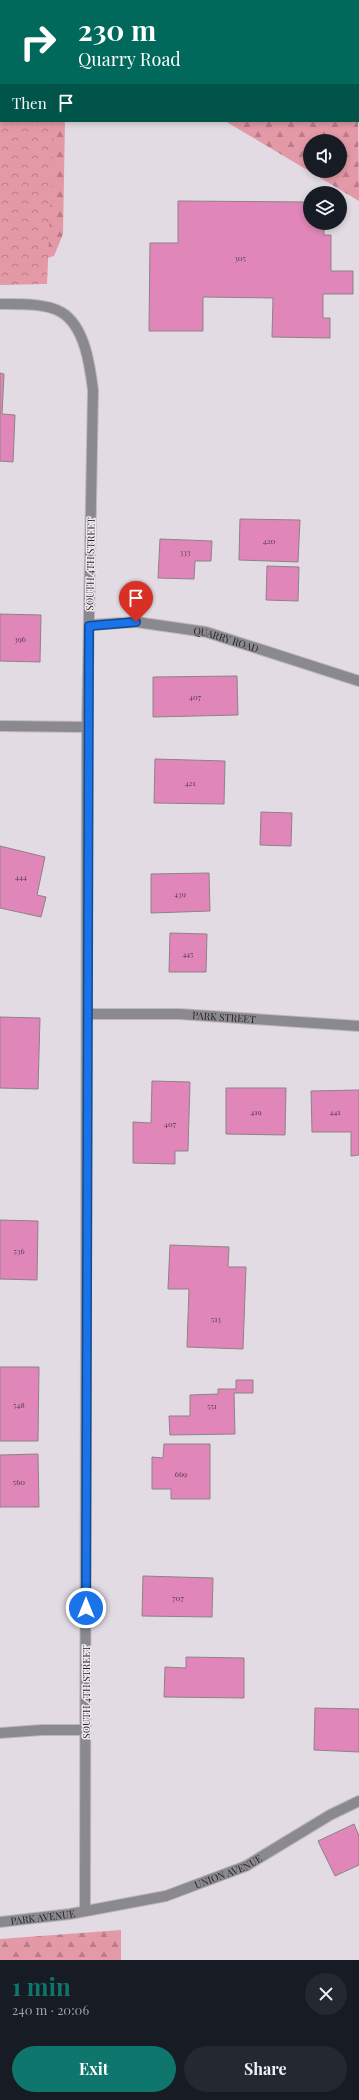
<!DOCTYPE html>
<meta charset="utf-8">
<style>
body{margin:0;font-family:"Playfair Display",serif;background:#242831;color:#f1f3f6;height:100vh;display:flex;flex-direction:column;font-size:15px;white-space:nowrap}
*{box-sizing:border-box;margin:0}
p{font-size:13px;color:#9ea1a6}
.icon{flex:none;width:22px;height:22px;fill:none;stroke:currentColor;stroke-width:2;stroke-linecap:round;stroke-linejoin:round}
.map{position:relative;height:1960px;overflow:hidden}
.panel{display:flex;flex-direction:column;background:#171b24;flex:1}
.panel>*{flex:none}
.guide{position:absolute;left:0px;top:0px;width:359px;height:122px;box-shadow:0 2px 6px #0003;background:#00695c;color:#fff;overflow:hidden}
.fabs{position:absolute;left:303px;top:134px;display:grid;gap:8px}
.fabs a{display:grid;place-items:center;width:44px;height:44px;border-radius:50%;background:#171b24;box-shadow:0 2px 6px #0003;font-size:20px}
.pin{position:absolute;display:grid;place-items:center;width:34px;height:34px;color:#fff;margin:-41px -17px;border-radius:50% 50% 50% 0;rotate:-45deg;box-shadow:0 0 4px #0007}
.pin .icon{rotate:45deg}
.me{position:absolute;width:44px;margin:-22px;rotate:0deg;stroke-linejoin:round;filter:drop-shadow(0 0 3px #0008)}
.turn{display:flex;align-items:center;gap:14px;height:84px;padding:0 12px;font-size:18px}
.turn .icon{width:52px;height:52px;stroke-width:2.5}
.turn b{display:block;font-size:28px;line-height:34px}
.then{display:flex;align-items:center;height:38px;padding:0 12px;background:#0003;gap:8px;font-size:15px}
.round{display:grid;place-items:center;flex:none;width:42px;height:42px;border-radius:21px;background:#242831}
.headline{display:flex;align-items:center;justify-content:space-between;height:68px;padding:0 12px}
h1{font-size:24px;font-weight:700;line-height:30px;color:#0f766e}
.action{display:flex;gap:8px;margin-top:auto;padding:8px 12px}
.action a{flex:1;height:46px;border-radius:24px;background:#0f766e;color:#fff;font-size:16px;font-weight:700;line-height:46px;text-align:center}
.action a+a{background:#242831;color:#f1f3f6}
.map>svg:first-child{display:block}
.forest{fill:url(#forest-firs);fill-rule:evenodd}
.park{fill:url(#park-crowns)}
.building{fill:#e086b9;stroke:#8c8387}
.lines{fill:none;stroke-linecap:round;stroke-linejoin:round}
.minor-casing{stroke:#bcb6bd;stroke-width:12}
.path{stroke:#8f8a90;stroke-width:2.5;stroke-dasharray:3 2;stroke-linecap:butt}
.minor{stroke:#8a898d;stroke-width:10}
.rail{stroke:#716d72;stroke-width:3;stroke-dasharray:8 4;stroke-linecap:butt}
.route-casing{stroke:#114b97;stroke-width:10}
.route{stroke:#1a73e8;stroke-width:7}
.labels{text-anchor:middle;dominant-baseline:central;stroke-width:3;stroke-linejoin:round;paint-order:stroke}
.number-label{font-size:8px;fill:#543b4a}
.street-label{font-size:10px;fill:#252225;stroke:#f0e9f0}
</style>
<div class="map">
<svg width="359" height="1960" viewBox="0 0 359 1960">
<defs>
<pattern id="forest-firs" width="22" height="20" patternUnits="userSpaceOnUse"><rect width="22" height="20" fill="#e499a7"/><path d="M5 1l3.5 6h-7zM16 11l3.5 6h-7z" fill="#b97c88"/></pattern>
<pattern id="park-crowns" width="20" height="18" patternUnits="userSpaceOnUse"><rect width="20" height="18" fill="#e499a7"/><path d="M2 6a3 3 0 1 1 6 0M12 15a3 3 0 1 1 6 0" fill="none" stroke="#b97c88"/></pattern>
</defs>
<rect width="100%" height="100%" fill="#e2dbe3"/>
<g class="forest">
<rect x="100" y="0" width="106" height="1"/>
<path d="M1 32V121H65L63 234 54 256 31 263 0 262Z"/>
<path d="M358 119 359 201 225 121H358ZM310 141H340V171H310Z"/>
<path d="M121 1930V1960H0V1939Z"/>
</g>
<path class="park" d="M0 0H76L1 1V121H56L54 130 47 284 0 285Z"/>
<g class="building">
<path d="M178 201 310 202V223H324V235H331V271H353V294H323V318H330V338L272 337 273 298 203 297V331H149L150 243H178Z"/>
<path d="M0 373 4 374 2 414 15 415 13 462 0 461Z"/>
<path d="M240 519 300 520 298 562 239 560Z"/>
<path d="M160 539 212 541 211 561H195L194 579 158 578Z"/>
<path d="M267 566 299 567 298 601 266 600Z"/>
<path d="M0 614 41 615 40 662 0 661Z"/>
<path d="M237 676 238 715 153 717V677Z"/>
<path d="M155 759 225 761 224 804 154 803Z"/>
<path d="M261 812 292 813 291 846 260 845Z"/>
<path d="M0 846 45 857 37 895 46 897 41 917 0 908Z"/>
<path d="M209 873 210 911 151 913V874Z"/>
<path d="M170 933 207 934 206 972H169Z"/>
<path d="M0 1017 40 1018 38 1089 0 1088Z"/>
<path d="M152 1081 190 1082 188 1151H175V1164L133 1163V1122L151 1123Z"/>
<path d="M226 1088H286L285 1135 226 1134Z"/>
<path d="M359 1090V1155L351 1156V1132H312L311 1091Z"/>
<path d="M0 1220 38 1221 37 1280 0 1279Z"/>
<path d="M170 1245 229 1247 228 1267H246L243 1349 187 1347 189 1289H168Z"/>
<path d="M0 1367H39L38 1441H0Z"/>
<path d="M236 1380H253V1393H234L235 1434 170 1435 169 1416H190V1395L218 1394V1389H236Z"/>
<path d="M164 1444H210V1499H171V1489H152V1457L163 1458Z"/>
<path d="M38 1454 39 1507H0V1455Z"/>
<path d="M143 1576 213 1578 212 1617 142 1616Z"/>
<path d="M186 1657 244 1658V1698L164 1697 165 1667 186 1668Z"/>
<path d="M315 1708 359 1709V1752L314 1750Z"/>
<path d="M354 1824 359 1836V1865L335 1876 318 1841Z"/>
</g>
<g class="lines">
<g class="minor-casing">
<g id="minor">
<path d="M0 304C17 304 46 303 61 312 85 326 90 366 93 390L87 727 85 1911"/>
<path id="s1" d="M89 625 136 622 206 632 359 681"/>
<path d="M0 726 87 727"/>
<path id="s2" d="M88 1014H179L359 1026"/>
<path d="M0 1733 42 1730H85"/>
<path id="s3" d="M0 1922 70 1914 166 1896 246 1866 330 1815 359 1801"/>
</g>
</g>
<g class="path">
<path d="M2 0 3 1"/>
<path d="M53 1 54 0"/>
</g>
<use href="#minor" class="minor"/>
<g class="rail">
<path d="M292 0 293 1"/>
<path d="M358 70 359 71"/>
</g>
</g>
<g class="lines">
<g class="route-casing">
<path id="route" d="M86 1608 89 626 136 622"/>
</g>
<use href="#route" class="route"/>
</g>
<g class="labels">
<g class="number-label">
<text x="240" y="257">305</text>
<text x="269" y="540">420</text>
<text x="185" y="551">333</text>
<text x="20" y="638">396</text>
<text x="195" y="696">407</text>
<text x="190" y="782">421</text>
<text x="21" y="876">444</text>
<text x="180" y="893">439</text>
<text x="188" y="953">445</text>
<text x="256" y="1111">419</text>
<text x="335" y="1111">441</text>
<text x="170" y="1123">407</text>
<text x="19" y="1250">536</text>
<text x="216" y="1318">513</text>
<text x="19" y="1404">548</text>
<text x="212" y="1405">551</text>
<text x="181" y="1473">669</text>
<text x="19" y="1481">560</text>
<text x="178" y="1597">707</text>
</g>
<g class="street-label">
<text transform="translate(90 564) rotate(-89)">SOUTH 4TH STREET</text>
<text stroke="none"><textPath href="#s1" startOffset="139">QUARRY ROAD</textPath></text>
<text stroke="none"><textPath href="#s2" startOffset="136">PARK STREET</textPath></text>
<text transform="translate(86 1692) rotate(-90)">SOUTH 4TH STREET</text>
<text stroke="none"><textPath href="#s3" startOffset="235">UNION AVENUE</textPath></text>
<text stroke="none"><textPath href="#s3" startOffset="43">PARK AVENUE</textPath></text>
</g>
</g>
</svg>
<div class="fabs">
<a><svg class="icon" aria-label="sound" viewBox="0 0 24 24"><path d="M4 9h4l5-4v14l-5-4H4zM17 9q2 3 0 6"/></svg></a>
<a><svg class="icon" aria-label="layers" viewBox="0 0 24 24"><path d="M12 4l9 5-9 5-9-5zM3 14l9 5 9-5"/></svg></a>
</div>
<div class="pin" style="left:136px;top:622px;background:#d93025"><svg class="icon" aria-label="arrive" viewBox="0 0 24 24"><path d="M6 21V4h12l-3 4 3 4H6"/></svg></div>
<svg class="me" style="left:86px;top:1608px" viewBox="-20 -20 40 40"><circle r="17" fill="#1a73e8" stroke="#fff" stroke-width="3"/><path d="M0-11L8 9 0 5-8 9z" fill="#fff"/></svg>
<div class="guide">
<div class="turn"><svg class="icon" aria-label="right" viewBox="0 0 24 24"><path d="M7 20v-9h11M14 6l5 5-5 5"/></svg><div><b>230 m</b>Quarry Road</div></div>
<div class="then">Then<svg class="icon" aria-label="arrive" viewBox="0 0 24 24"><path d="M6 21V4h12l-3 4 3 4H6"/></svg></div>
</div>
</div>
<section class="panel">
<div class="headline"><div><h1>1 min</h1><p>240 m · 20:06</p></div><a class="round"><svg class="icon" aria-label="close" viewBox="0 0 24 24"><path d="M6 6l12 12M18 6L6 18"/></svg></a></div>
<div class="action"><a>Exit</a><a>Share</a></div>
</section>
